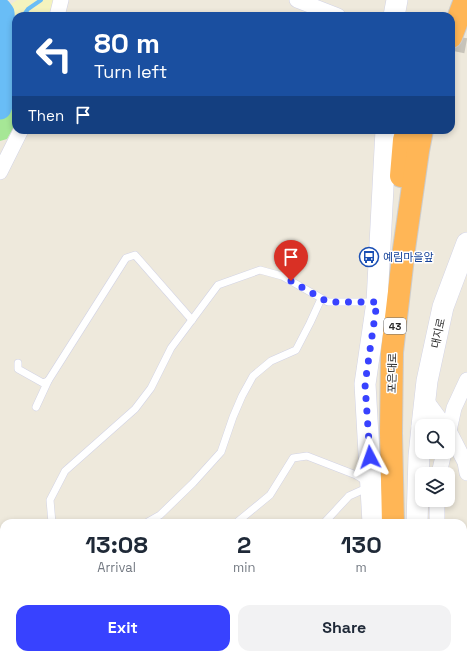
<!DOCTYPE html>
<meta charset="utf-8">
<style>
body{margin:0;font-family:"Space Grotesk","Noto Sans KR",sans-serif;background:#f2f2f3;color:#1f2937;height:100vh;display:flex;flex-direction:column;font-size:15px;white-space:nowrap}
*{box-sizing:border-box;margin:0}
p{font-size:13px;color:#747a83}
.icon{flex:none;width:22px;height:22px;fill:none;stroke:currentColor;stroke-width:2;stroke-linecap:round;stroke-linejoin:round}
.map{position:relative;flex:1;overflow:hidden}
.side{position:absolute;left:0px;top:519px;width:467px;height:140px;display:flex;flex-direction:column;background:#fff;border-radius:12px 12px 0 0;box-shadow:0 2px 6px #0003}
.side>*{flex:none}
.banner{position:absolute;left:12px;top:12px;width:443px;height:122px;border-radius:12px;box-shadow:0 2px 6px #0003;background:#1a4fa0;color:#fff;overflow:hidden}
.controls{position:absolute;left:415px;top:419px;display:grid;gap:8px}
.controls a{display:grid;place-items:center;width:40px;height:40px;border-radius:8px;background:#fff;box-shadow:0 2px 6px #0003;font-size:20px}
.pin{position:absolute;display:grid;place-items:center;width:34px;height:34px;color:#fff;margin:-41px -17px;border-radius:50% 50% 50% 0;rotate:-45deg;box-shadow:0 0 4px #0007}
.pin .icon{rotate:45deg}
.me{position:absolute;width:44px;margin:-22px;rotate:356deg;stroke-linejoin:round;filter:drop-shadow(0 0 3px #0008)}
.turn{display:flex;align-items:center;gap:14px;height:84px;padding:0 16px;font-size:18px}
.turn .icon{width:52px;height:52px;stroke-width:2.5}
.turn b{display:block;font-size:28px;line-height:34px}
.then{display:flex;align-items:center;height:38px;padding:0 16px;background:#0003;gap:8px;font-size:15px}
.eta{display:flex;justify-content:space-evenly;align-items:center;height:68px;text-align:center}
.eta b{font-size:24px;font-weight:800;line-height:28px}
.primary-button{display:flex;gap:8px;margin-top:auto;padding:8px 16px}
.primary-button a{flex:1;height:46px;border-radius:12px;background:#3842ff;color:#fff;font-size:16px;font-weight:800;line-height:46px;text-align:center}
.primary-button a+a{background:#f2f2f3;color:#1f2937}
.map>svg:first-child{display:block}
.green{fill:#a6e796}
.sand{fill:#f4f3be}
.lines{fill:none;stroke-linecap:round;stroke-linejoin:round}
.stream{stroke:#69bdf6;stroke-width:4}
.river{stroke:#69bdf6;stroke-width:23}
.street-tunnel{stroke:#c7c3b9;stroke-width:15;stroke-dasharray:15 8;stroke-linecap:butt}
.lane-casing{stroke:#d2d3e5;stroke-width:8}
.street-casing{stroke:#d2d3e5;stroke-width:16}
.secondary-casing{stroke:#d2d3e5;stroke-width:22}
.highway-casing{stroke:#ccc;stroke-width:24}
.lane{stroke:#fff;stroke-width:7}
.street{stroke:#fff;stroke-width:15}
.secondary{stroke:#fff;stroke-width:21}
.highway{stroke:#ffb656;stroke-width:22}
.route{stroke:#3842ff;stroke-width:7;stroke-dasharray:0 12.6}
.labels{text-anchor:middle;dominant-baseline:central;stroke-width:3;stroke-linejoin:round;paint-order:stroke}
.shield{fill:#fff;stroke:#6b6b6b;stroke-width:1}
.shield-label{font-size:10px;font-weight:bold;fill:#2b2b2b}
.transit-label{font-size:11px;fill:#164399;stroke:#fff;text-anchor:start}
.street-label{font-size:11px;fill:#2b2b2b;stroke:#fff}
</style>
<div class="map">
<svg width="467" height="659" viewBox="0 0 467 659">
<rect width="100%" height="100%" fill="#eee9dc"/>
<g class="green">
<path d="M0 13 1 15 7 85 0 103Z"/>
<path d="M16 36V123L7 139 0 141V113L11 86 7 43Z"/>
</g>
<g class="sand">
<path d="M17 0H40L28 8 22 16H16V25L6 39 5 12 11 4Z"/>
<path d="M42 0H56L52 12 49 16 44 14 43 16H24L29 10Z"/>
</g>
<g class="lines">
<g class="stream">
<path d="M23 16 28 9 41 0"/>
<path d="M5 41 16 26"/>
</g>
<path class="river" d="M0 9 3 13 9 84 0 108"/>
<path class="street-tunnel" d="M451 43 467 46"/>
<g class="lane-casing">
<g id="lane">
<path d="M18 363V369L43 383 48 381 126 258 135 255 192 320"/>
<path d="M36 407 48 381"/>
<path d="M52 523 50 500 65 471 135 409 151 388 171 348 218 285 260 270 282 276 328 302H375"/>
<path d="M146 523 160 515 193 483 221 452 233 417 242 396 253 376 271 361 296 350 310 323 321 299"/>
<path d="M236 523 270 495 293 458 307 456 356 475 367 482"/>
<path d="M324 523 349 496 369 487"/>
<path d="M119 655 122 658"/>
<path d="M249 655 252 659"/>
<path d="M21 659 23 655"/>
<path d="M178 659 182 655"/>
<path d="M333 659 337 655"/>
</g>
</g>
<g class="street-casing">
<g id="street">
<path d="M297 0 338 16"/>
<path d="M57 16 61 0"/>
<path d="M0 172 21 130"/>
<path d="M425 399 445 426"/>
<path d="M448 429 465 462 467 473"/>
<path d="M448 435 454 408 467 380"/>
<path d="M439 474 444 452"/>
<path d="M437 523V500"/>
<path d="M437 659V655"/>
</g>
</g>
<g class="secondary-casing">
<g id="secondary">
<path d="M394 16 397 0"/>
<path d="M422 426 427 381 443 307 467 243"/>
<path d="M373 523 365 384 377 302 386 130"/>
<path d="M417 523 419 456 422 427"/>
<path d="M377 655V659"/>
</g>
</g>
<g class="highway-casing">
<g id="highway">
<path d="M451 37 465 0"/>
<path d="M401 176 404 140 407 130"/>
<path d="M393 523 391 433 392 352 404 249 418 151 422 130"/>
<path d="M389 655V659"/>
</g>
</g>
<use href="#lane" class="lane"/>
<use href="#street" class="street"/>
<use href="#secondary" class="secondary"/>
<use href="#highway" class="highway"/>
</g>
<g class="lines">
<path class="route" d="M291 281 328 302H377L365 384 370 457"/>
</g>
<defs>
<g id="bus-ring" transform="scale(1)"><circle r="9.5" fill="#fff" stroke="#1a4fb4" stroke-width="1.5"/><path d="M-5-6H5V4H4V6H2V4H-2V6H-4V4H-5ZM-3.5-4V0h7V-4ZM-3.5 1.2v1.5H-2V1.2ZM2 1.2v1.5H3.5V1.2Z" fill="#1a4fb4"/></g>
</defs>
<g fill-rule="evenodd">
<use href="#bus-ring" x="369" y="257"/>
</g>
<g class="labels">
<rect class="shield" x="384" y="318" width="22" height="16" rx="3"/>
<g class="shield-label">
<text x="395" y="326">43</text>
</g>
<g class="transit-label">
<text x="383" y="257">예림마을앞</text>
</g>
<g class="street-label">
<text transform="translate(438 333) rotate(-78)">대지로</text>
<text transform="translate(392 373) rotate(-89)">포은대로</text>
</g>
</g>
</svg>
<div class="controls">
<a><svg class="icon" aria-label="search" viewBox="0 0 24 24"><circle cx="10" cy="10" r="6"/><path d="M15 15l6 6"/></svg></a>
<a><svg class="icon" aria-label="layers" viewBox="0 0 24 24"><path d="M12 4l9 5-9 5-9-5zM3 14l9 5 9-5"/></svg></a>
</div>
<div class="pin" style="left:291px;top:281px;background:#d93025"><svg class="icon" aria-label="arrive" viewBox="0 0 24 24"><path d="M6 21V4h12l-3 4 3 4H6"/></svg></div>
<svg class="me" style="left:370px;top:457px" viewBox="-20 -20 40 40"><path d="M0-17L14 15 0 8-14 15z" fill="#3842ff" stroke="#fff" stroke-width="4"/></svg>
<div class="banner">
<div class="turn"><svg class="icon" aria-label="left" viewBox="0 0 24 24"><path d="M17 20v-9H6M10 6l-5 5 5 5"/></svg><div><b>80 m</b>Turn left</div></div>
<div class="then">Then<svg class="icon" aria-label="arrive" viewBox="0 0 24 24"><path d="M6 21V4h12l-3 4 3 4H6"/></svg></div>
</div>
<section class="side">
<div class="eta">
<div><b>13:08</b><p>Arrival</p></div>
<div><b>2</b><p>min</p></div>
<div><b>130</b><p>m</p></div>
</div>
<div class="primary-button"><a>Exit</a><a>Share</a></div>
</section>
</div>
